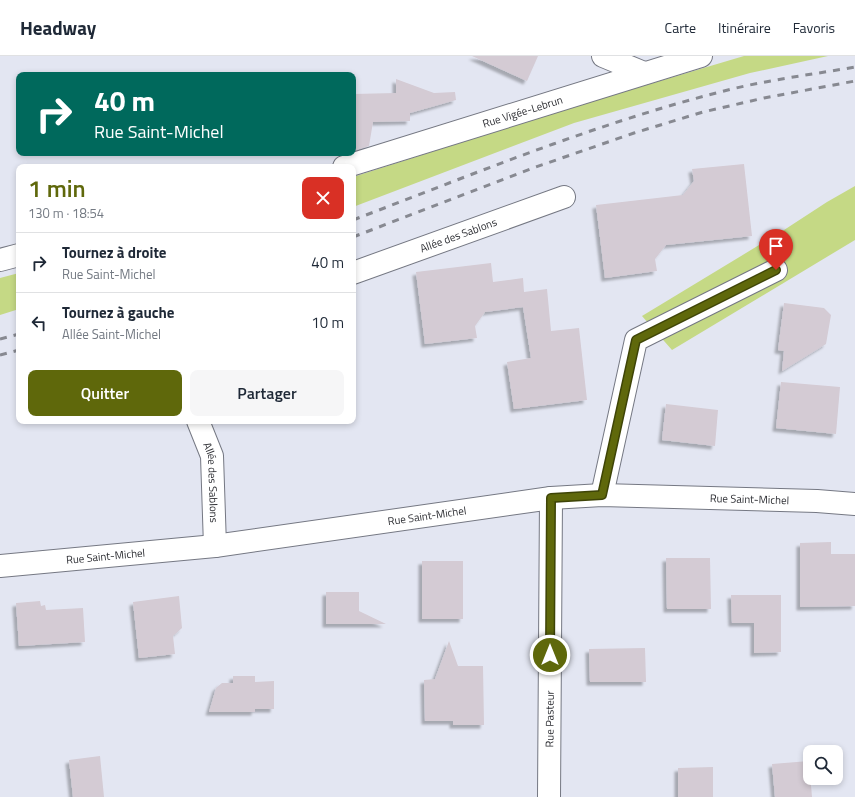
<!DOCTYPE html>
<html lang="fr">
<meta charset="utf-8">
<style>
body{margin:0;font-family:"Titillium Web",sans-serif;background:#f6f6f7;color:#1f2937;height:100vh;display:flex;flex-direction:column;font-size:15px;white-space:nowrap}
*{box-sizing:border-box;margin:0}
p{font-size:13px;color:#747a83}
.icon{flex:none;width:22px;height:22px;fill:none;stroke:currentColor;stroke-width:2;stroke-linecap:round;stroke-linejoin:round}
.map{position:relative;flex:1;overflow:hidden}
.side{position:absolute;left:16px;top:108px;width:340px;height:260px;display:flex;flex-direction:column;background:#fff;border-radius:8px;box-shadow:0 2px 6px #0003}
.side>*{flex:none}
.guide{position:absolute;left:16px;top:16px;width:340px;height:84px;border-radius:8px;box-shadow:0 2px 6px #0003;background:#00695c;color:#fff;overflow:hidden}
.controls{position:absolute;left:803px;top:689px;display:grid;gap:8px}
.controls a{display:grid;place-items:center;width:40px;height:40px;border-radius:8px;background:#fff;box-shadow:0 2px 6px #0003;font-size:20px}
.pin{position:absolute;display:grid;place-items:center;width:34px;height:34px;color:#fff;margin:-41px -17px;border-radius:50% 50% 50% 0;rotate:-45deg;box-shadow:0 0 4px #0007}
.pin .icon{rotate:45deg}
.me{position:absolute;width:44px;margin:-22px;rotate:0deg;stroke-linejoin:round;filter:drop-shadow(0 0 3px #0008)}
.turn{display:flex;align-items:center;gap:14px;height:84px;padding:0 12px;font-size:18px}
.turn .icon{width:52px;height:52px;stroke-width:2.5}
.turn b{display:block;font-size:28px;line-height:34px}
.round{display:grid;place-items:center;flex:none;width:42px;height:42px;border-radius:8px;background:#f6f6f7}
.head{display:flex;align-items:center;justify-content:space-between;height:68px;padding:0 12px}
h1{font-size:24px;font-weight:600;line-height:30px;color:#5f680b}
.action{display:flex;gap:8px;margin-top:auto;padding:8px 12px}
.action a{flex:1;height:46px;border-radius:8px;background:#5f680b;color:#fff;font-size:16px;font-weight:600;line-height:46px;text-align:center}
.action a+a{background:#f6f6f7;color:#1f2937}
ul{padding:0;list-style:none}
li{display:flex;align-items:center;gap:12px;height:60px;padding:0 12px;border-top:1px solid #e0e1e3}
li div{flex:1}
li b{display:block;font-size:15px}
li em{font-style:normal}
header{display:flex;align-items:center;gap:24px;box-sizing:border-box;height:56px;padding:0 20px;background:#fff;border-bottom:1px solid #e0e1e3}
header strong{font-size:19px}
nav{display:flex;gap:22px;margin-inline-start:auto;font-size:14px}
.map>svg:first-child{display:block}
.green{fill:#c5d985}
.building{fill:#d4cbd4;filter:url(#shadow)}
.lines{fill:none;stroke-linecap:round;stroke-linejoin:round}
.street-casing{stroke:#757883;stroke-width:24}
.street{stroke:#fff;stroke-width:22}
.rail{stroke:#878991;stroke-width:3;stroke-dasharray:7 7;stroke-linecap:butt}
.route-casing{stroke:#3e4407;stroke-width:10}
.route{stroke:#5f680b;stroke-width:7}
.labels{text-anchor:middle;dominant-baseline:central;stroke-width:3.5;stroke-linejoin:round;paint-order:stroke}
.street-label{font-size:11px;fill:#2d2e33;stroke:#f0f3ff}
</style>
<header>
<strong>Headway</strong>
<nav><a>Carte</a><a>Itinéraire</a><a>Favoris</a></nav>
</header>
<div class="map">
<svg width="855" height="741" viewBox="0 0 855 741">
<defs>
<filter id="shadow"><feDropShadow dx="-3.5" dy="3.5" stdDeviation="1" flood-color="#0004"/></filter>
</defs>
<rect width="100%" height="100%" fill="#e3e6f2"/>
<g class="green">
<path d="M744 0H828L750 17 574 67 353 151V121L569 52Z"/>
<path d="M855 130V184L672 294 642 260 784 174 827 146Z"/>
<path d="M19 217V253L0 259V222Z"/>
</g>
<g class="building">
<path d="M472 0H538L527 25Z"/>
<path d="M396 23 434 37 455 36 456 44 410 57V65L373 66 369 90 353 95V38L396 37Z"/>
<path d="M744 108 752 180 666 189 655 203 657 215 605 222 596 149 683 139 694 125 692 113Z"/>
<path d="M491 207 493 226 523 222 524 236 547 233 551 275 579 272 587 344 514 353 507 306 531 302 523 251 485 256 475 270 477 282 425 288 416 216Z"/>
<path d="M784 247 824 252 831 259 826 288 782 315 784 295 778 294Z"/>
<path d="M781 326 840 331 836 378 776 372Z"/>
<path d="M666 348 718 354 715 390 662 384Z"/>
<path d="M831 486V498H855V550L800 551V487Z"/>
<path d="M666 502H710L711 553H667Z"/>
<rect x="422" y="505" width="41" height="58"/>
<path d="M326 536H359V555L386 568H326Z"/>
<path d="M731 539H781V596L754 597V567H732Z"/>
<path d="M179 540 182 572 173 580 175 598 139 602 133 546Z"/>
<path d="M40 545 41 550 45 549 46 554 83 552 85 586 19 590 16 547Z"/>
<path d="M449 585 458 610H483L484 669H453V665H425L424 624 435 623Z"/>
<path d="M645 592 646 626H590L589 593Z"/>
<path d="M233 620H255V626L274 625V653H255V656H209L216 632 222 627H233Z"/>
<path d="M100 700 104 741H73L69 704Z"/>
<path d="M809 705 812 741H775L772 708Z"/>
<path d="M713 711V741H678V712Z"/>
</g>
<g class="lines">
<g class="street-casing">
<g id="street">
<path d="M603 0 644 17"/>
<path id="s1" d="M344 111 701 0"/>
<path d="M0 204 19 199"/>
<path id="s2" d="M353 217 564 141"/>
<path id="s3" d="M198 365 212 400 215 490"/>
<path d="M602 439 636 284 776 214"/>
<path id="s4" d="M0 510 215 490 551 442 602 439 817 445 855 448"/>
<path id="s5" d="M549 741 551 442"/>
</g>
</g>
<use href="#street" class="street"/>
<g class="rail">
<path d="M353 164C479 116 604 64 736 32 775 23 815 18 855 11"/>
<path d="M353 181 533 112 634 77 703 56 764 42 855 25"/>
<path d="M0 283 19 278"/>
<path d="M0 299 19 294"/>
</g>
</g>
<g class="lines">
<g class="route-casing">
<path id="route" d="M550 599 551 442 602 439 636 284 776 214"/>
</g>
<use href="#route" class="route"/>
</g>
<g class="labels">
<g class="street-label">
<text stroke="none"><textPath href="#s1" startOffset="187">Rue Vigée-Lebrun</textPath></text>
<text stroke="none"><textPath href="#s2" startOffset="112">Allée des Sablons</textPath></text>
<text stroke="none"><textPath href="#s3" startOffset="64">Allée des Sablons</textPath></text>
<text stroke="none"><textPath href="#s4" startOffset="754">Rue Saint-Michel</textPath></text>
<text stroke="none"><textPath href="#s4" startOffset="430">Rue Saint-Michel</textPath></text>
<text stroke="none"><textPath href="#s4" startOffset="106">Rue Saint-Michel</textPath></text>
<text stroke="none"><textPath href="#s5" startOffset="78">Rue Pasteur</textPath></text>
</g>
</g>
</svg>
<div class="controls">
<a><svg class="icon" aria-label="search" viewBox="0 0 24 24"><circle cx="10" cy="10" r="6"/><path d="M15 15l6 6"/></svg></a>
</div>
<div class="pin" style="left:776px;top:214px;background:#d93025"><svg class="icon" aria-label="arrive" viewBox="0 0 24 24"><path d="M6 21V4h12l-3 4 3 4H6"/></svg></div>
<svg class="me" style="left:550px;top:599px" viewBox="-20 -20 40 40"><circle r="17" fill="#5f680b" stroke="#fff" stroke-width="3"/><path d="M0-11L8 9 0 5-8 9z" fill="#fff"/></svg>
<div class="guide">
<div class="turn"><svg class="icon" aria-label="right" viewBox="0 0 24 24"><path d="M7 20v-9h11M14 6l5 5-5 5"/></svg><div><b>40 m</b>Rue Saint-Michel</div></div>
</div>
<section class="side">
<div class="head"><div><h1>1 min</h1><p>130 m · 18:54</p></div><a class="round" style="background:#d93025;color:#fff"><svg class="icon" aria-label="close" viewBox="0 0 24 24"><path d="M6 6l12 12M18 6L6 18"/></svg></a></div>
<ul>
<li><svg class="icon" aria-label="right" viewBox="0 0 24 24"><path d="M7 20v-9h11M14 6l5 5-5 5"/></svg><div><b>Tournez à droite</b><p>Rue Saint-Michel</p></div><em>40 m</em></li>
<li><svg class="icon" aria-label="left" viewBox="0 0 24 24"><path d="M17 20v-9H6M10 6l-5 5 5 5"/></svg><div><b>Tournez à gauche</b><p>Allée Saint-Michel</p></div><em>10 m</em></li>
</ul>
<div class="action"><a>Quitter</a><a>Partager</a></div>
</section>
</div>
